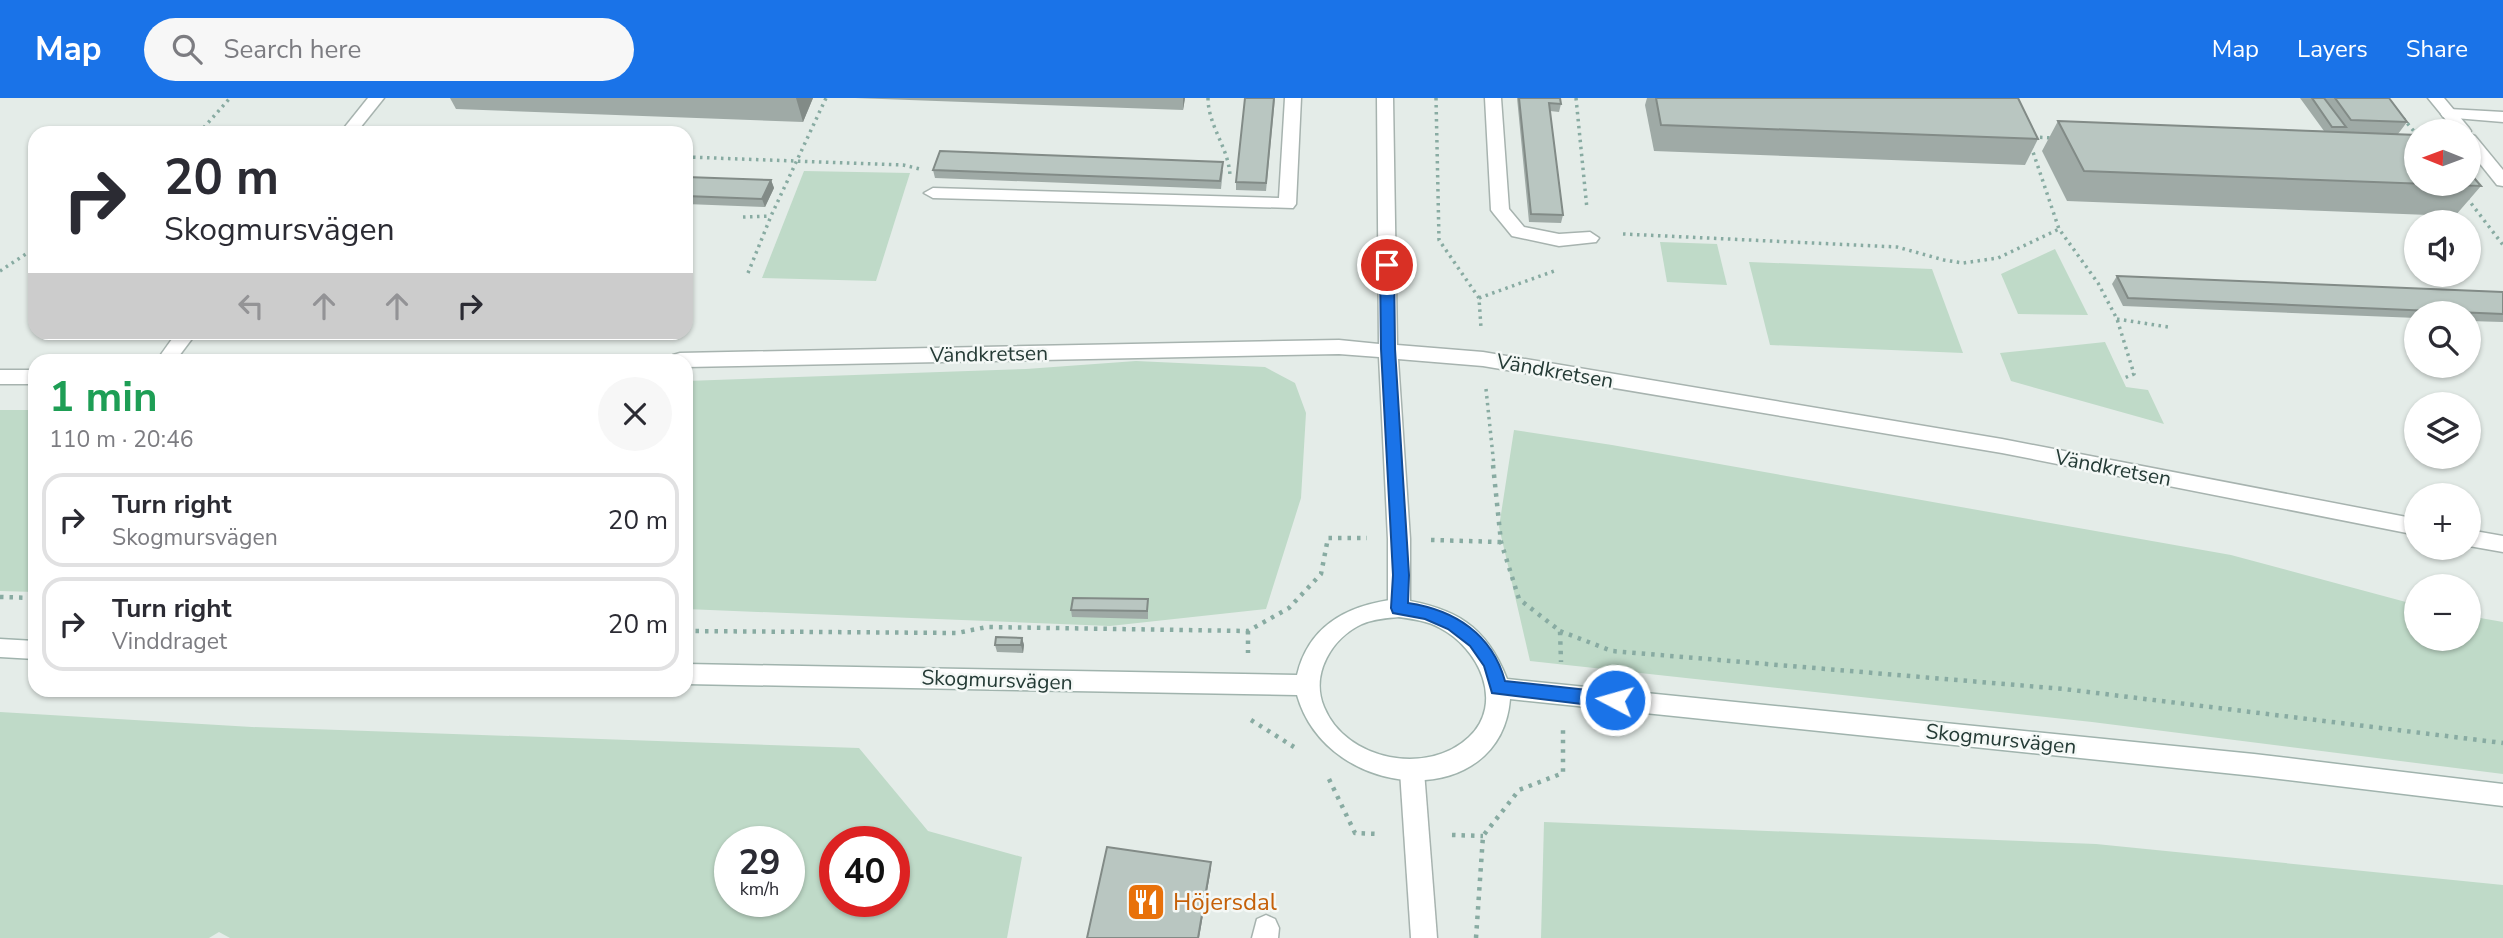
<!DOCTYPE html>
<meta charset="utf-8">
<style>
body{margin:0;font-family:"Nunito Sans",sans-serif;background:#f7f7f7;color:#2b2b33;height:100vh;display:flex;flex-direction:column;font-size:26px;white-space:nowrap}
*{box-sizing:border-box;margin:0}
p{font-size:23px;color:#7c7c81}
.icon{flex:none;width:38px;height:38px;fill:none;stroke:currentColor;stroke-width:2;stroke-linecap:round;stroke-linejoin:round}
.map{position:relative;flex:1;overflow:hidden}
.side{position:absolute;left:28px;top:256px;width:665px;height:343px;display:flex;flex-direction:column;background:#fff;border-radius:21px;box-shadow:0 2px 5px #0004}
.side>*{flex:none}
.top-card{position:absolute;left:28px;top:28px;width:665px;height:214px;border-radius:21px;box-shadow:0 2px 5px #0004;background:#fff;color:#2b2b33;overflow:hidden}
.needle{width:46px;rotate:271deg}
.tools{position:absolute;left:2404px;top:21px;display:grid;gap:14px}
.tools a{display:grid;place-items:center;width:77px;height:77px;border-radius:50%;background:#fff;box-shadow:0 2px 5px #0004;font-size:35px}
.speed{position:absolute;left:714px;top:728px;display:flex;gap:14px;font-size:35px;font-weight:700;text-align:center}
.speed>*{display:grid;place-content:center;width:91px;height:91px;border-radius:50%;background:#fff;box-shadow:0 2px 5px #0004;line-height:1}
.speed small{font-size:18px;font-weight:400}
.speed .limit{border:10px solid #d22;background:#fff;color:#111}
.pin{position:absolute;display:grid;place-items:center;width:60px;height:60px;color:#fff;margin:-30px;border:4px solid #fff;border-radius:50%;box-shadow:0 2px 7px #0007}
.me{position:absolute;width:77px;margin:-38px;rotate:276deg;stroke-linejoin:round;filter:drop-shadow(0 0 5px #0008)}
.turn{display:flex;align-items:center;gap:24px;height:147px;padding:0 21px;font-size:32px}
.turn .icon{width:91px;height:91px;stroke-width:2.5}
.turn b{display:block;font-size:49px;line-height:60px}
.lanes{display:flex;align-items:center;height:66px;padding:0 21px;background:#0003;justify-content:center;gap:35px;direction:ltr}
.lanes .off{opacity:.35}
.round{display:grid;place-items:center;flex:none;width:74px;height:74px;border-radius:37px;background:#f7f7f7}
.summary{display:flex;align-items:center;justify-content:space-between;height:119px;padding:0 21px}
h1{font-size:42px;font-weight:700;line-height:52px;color:#1e9e55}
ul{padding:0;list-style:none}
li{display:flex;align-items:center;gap:21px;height:94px;margin:0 14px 10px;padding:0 7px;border:4px solid #e1e1e2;border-radius:21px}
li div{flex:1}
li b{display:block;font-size:26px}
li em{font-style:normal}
header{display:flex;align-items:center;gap:42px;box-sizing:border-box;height:98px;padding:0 35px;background:#1a73e8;color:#fff}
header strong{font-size:33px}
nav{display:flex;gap:38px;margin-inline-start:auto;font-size:24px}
.search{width:490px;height:63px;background:#f7f7f7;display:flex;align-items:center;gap:18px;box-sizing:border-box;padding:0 24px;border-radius:38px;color:#7c7c81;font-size:26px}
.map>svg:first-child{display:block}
.green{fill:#bfdac8;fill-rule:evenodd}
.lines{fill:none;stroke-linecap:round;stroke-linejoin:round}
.lane-casing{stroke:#a7b3af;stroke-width:3}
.street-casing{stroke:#a7b3af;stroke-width:3}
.secondary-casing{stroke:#a0b3ad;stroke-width:3}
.path-far1{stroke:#88aba2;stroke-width:3.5;stroke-dasharray:2.5 4.5;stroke-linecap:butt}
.path{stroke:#88aba2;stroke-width:4.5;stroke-dasharray:3.5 6;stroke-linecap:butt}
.lane{fill:#fff;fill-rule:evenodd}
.street{fill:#fff;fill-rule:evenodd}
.secondary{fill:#fff;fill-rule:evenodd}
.wall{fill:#9faaa6}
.shaded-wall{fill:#828b87}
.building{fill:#b9c6c1;stroke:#828b87;stroke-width:2}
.route{fill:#1a73e8;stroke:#114b97;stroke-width:2}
.labels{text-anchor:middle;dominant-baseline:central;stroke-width:5;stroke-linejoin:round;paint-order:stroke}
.street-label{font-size:21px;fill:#253b36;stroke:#f4f8f6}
.near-food-label{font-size:24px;fill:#c56008;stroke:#f4f8f6;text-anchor:start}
</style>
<header>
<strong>Map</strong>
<div class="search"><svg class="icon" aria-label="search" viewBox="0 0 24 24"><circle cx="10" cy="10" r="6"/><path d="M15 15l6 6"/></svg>Search here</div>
<nav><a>Map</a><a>Layers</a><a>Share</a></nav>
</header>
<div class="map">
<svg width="2503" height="840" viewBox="0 0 2503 840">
<rect width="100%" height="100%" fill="#e4ece8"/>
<g class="green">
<path d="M804 73 910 75 876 183 762 180Z"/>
<path d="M1660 144 1717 146 1727 187 1667 184Z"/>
<path d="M2055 151 2088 217 2018 216 2001 176Z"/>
<path d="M1749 164 1932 171 1963 255 1770 247Z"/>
<path d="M2105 244 2126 289 2148 292 2164 326 2011 283 2000 255Z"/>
<path d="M1136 263 1265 269 1295 285 1306 315 1301 400 1266 511 1110 528 686 511V283L1026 271Z"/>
<path d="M0 312H35V494L0 493Z"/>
<path d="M1514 332 1612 347 2231 457 2417 507V541H2469V518L2503 524V676L2092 624 1530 563 1499 429Z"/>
<path d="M0 614 252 629 859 650 928 733 1022 759 1007 840H230L219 834 209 840H0ZM730 744H789V803H730ZM835 744H894V803H835Z"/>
<path d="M1544 724 2096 746 2503 787V840H1541Z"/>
</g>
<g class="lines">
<g class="lane-casing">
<g id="lane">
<path d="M1285 0H1301L1296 106 1293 110 933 100 924 95 933 90 1279 100Z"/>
<path d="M1485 0H1501L1509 111 1524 129 1559 136 1590 134 1599 140 1596 144 1559 148 1512 138 1494 116 1491 112Z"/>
<path d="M2449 11 2503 14V24L2443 19 2441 16 2443 13Z"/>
<path d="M1266 817 1275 821 1279 830 1278 840H1252L1257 821Z"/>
</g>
</g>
<g class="street-casing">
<g id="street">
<path d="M368 0H384L356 35H340Z"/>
<path d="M1377 0H1393L1397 247 1483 254 2002 341 2417 421V437L2002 355 1483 268 1398 261 1410 441V510L1407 516 1399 519 1391 516 1388 510V441L1379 259 1339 256 686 269V262H670L673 257 680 255 1339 242 1379 246Z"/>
<path d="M2428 0H2444L2469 30 2471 33 2469 36V33H2455Z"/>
<path d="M2469 36 2475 38 2503 72V88L2497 87 2469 52Z"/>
<path d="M177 234H197L176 262H157Z"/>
<rect x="0" y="272" width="35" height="14"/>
<path d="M2469 432 2503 438V454L2469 448Z"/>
<path d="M1412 662 1421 665 1424 673 1437 840H1411L1400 673 1403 665Z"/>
</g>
</g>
<g class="secondary-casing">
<g id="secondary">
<path d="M1399 501C1455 510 1486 527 1507 581L2254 656 2503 686V708L2254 678 1510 601C1501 715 1328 705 1297 597L686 586V566L1297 577C1309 526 1350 506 1399 501ZM1399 519C1413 521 1428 523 1440 530 1479 550 1505 605 1469 639 1428 678 1346 663 1324 609 1310 576 1332 540 1362 526 1374 521 1387 520 1399 519Z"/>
<path d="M0 541 35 543V561L0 559Z"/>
</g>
</g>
<g class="path-far1">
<path d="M1208 0C1208 28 1229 50 1230 78"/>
<path d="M1436 0 1439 142 1479 200 1481 230"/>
<path d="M1576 0 1587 111"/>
<path d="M2403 20 2417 37"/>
<path d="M199 35 230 0"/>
<path d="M2033 39 2055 40"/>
<path d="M2031 48 2059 131 2098 185 2117 221 2134 276 2122 281"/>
<path d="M686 59 903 67 920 71"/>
<path d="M2467 100 2503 147"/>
<path d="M743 119 770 118"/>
<path d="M1623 136 1897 149 1944 162 1963 165 1998 160 2059 131"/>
<path d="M0 173 35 150"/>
<path d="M748 175 771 118 826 0"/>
<path d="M1479 200 1557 172"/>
<path d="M2117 221 2168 229"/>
<path d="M1486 291 1494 368"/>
</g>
<g class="path">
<path d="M1493 367 1501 444 1519 501 1560 533 1561 564"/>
<path d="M1431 442 1501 444"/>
<path d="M0 499 35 500"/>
<path d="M686 533 957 535 987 529 1248 533 1289 510 1321 476 1328 440H1367"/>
<path d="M1248 533V555"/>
<path d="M1560 533 1612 553 2064 591 2503 645"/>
<path d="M1251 622 1294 649"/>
<path d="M1329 681 1355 735 1380 736"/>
<path d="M1452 737 1483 738"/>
<path d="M1476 840 1483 738 1519 692 1563 675V629"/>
</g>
<use href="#lane" class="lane"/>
<use href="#street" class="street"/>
<use href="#secondary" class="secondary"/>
</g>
<g class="wall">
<path d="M450 0H813L803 24 456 11Z"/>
<path d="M855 0H1185L1183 12Z"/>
<path d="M1245 0H1275L1266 93 1236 92V84Z"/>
<path d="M1517 0H1560L1561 6 1559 14 1550 13 1563 117 1561 125 1529 124Z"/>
<path d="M1647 0H2018L2038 41 2025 67 1654 53 1645 7Z"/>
<path d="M2300 0H2389L2407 24 2398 36 2481 88 2455 118 2067 103 2042 53 2058 23 2324 33Z"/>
<path d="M933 72H1223L1221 91 935 80Z"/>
<path d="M686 79 771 82 774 90 765 109 686 106Z"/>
<path d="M2117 178 2503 194V224L2469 223V215H2417V220L2123 208 2112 186Z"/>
<path d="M1148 501V521L1072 519 1071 512Z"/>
<path d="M1022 540 1024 547 1023 555 997 554 995 547Z"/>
</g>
<g class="shaded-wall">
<path d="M796 0H813L803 24Z"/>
<path d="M1183 0H1185L1183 12Z"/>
<path d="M771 82 774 90 765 109 762 101Z"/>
<path d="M1022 540 1024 547 1023 555 1021 547Z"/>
<path d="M1211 764V770L1199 840H1198Z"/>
</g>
<g class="building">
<path d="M1245 0H1274L1266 85 1236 84Z"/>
<path d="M1519 0H1560L1561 6 1549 5 1563 117 1531 116Z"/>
<path d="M1656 0H2018L2038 41 1661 27Z"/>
<path d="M2312 0H2324L2346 29H2332Z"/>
<path d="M2335 0H2389L2407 24 2351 22Z"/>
<path d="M2058 23 2417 37V86H2469V74L2481 88 2084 73Z"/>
<path d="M940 53 1223 64 1220 83 933 72Z"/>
<path d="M686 79 771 82 762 101 686 98Z"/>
<path d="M2117 178 2503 194V216L2128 200Z"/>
<path d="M1073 500 1148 501 1147 513 1071 512Z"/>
<path d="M996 539 1022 540 1021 547H995Z"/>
<path d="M1107 749 1211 764 1198 840H1087Z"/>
</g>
<path class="route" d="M1387 163 1394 167 1395 251 1409 477 1408 505C1455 512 1492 536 1505 583L1615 595 1621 597 1624 602 1621 608 1615 610 1492 595 1484 568 1470 548 1448 531 1425 521 1393 515 1391 510 1393 477 1381 251 1380 167Z"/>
<defs>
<g id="restaurant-square" transform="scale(2.0125)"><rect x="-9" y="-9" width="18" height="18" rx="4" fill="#e8710a" stroke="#f4f8f6"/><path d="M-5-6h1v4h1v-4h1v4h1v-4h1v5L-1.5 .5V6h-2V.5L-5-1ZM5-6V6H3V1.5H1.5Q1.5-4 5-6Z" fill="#fff"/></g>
</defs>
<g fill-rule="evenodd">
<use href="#restaurant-square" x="1146" y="804"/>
</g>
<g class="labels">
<g class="street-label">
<text transform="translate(989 256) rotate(-1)">Vändkretsen</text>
<text transform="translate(1555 273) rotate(10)">Vändkretsen</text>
<text transform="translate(2113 370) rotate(11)">Vändkretsen</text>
<text transform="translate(997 582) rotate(2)">Skogmursvägen</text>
<text transform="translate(2001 641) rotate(6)">Skogmursvägen</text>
</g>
<g class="near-food-label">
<text x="1173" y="804">Höjersdal</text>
</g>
</g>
</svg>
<div class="tools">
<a><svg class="needle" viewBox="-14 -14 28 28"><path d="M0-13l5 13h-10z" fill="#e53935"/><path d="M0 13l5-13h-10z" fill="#7c7c81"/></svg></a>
<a><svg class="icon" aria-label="sound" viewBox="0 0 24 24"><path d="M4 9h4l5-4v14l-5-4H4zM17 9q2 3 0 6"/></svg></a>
<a><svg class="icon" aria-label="search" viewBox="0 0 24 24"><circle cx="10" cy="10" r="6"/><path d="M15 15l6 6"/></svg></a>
<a><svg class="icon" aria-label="layers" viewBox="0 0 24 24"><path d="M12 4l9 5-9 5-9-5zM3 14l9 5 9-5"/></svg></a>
<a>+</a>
<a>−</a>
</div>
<div class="speed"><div>29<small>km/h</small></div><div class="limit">40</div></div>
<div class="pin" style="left:1387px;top:167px;background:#d93025"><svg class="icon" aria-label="arrive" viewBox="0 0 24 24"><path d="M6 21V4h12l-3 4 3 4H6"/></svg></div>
<svg class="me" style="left:1615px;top:602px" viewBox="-20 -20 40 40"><circle r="17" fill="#1a73e8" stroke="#fff" stroke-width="3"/><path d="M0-11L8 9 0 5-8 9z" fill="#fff"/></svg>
<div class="top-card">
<div class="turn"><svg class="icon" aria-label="right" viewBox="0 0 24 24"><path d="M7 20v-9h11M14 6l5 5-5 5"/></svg><div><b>20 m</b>Skogmursvägen</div></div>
<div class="lanes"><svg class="icon off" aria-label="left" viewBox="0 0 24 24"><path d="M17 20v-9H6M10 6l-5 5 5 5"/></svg><svg class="icon off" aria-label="ahead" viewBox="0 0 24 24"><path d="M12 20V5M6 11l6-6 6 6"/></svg><svg class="icon off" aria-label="ahead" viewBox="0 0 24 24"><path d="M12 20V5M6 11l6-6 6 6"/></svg><svg class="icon" aria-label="right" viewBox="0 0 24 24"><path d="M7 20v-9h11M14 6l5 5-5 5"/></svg></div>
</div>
<section class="side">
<div class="summary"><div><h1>1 min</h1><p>110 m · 20:46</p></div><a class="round"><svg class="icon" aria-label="close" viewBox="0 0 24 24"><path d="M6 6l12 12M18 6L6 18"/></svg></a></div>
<ul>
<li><svg class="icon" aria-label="right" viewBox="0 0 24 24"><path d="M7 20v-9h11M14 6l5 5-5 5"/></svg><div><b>Turn right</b><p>Skogmursvägen</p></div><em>20 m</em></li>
<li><svg class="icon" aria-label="right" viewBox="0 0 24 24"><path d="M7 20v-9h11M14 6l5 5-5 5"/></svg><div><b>Turn right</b><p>Vinddraget</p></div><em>20 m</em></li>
</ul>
</section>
</div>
